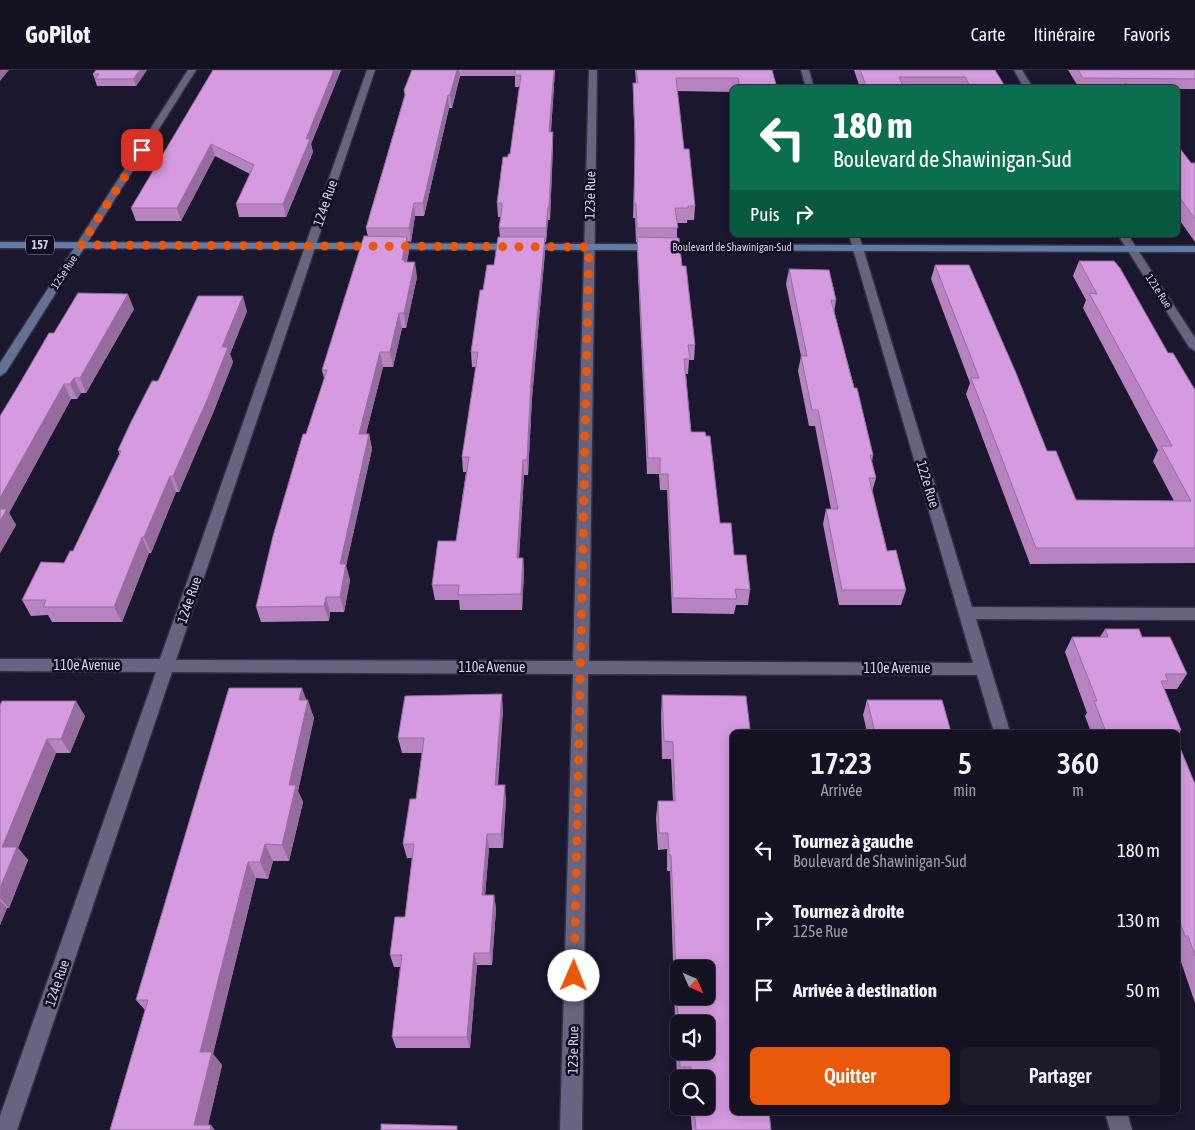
<!DOCTYPE html>
<html lang="fr">
<meta charset="utf-8">
<style>
body{margin:0;font-family:"Asap Condensed",sans-serif;background:#1d1a2a;color:#f1f3f6;height:100vh;display:flex;flex-direction:column;font-size:19px;white-space:nowrap}
*{box-sizing:border-box;margin:0}
p{font-size:16px;color:#9d9da5}
.icon{flex:none;width:28px;height:28px;fill:none;stroke:currentColor;stroke-width:2;stroke-linecap:round;stroke-linejoin:round}
.map{position:relative;flex:1;overflow:hidden}
.details{position:absolute;left:730px;top:660px;width:450px;height:385px;display:flex;flex-direction:column;background:#141122;border-radius:8px;box-shadow:0 2px 12px #0003,0 0 0 1px #333140}
.details>*{flex:none}
.hud{position:absolute;left:730px;top:15px;width:450px;height:152px;border-radius:8px;box-shadow:0 2px 12px #0003,0 0 0 1px #333140;background:#0b6e4f;color:#fff;overflow:hidden}
.needle{width:32px;rotate:135deg}
.tools{position:absolute;left:670px;top:890px;display:grid;gap:10px}
.tools a{display:grid;place-items:center;width:45px;height:45px;border-radius:8px;background:#141122;box-shadow:0 2px 12px #0003,0 0 0 1px #333140;font-size:25px}
.pin{position:absolute;display:grid;place-items:center;width:42px;height:42px;color:#fff;margin:-21px;border-radius:10px;box-shadow:0 2px 8px #0006}
.me{position:absolute;width:55px;margin:-28px;rotate:1deg;stroke-linejoin:round;filter:drop-shadow(0 0 4px #0008)}
.turn{display:flex;align-items:center;gap:18px;height:105px;padding:0 20px;font-size:22px}
.turn .icon{width:65px;height:65px;stroke-width:2.5}
.turn b{display:block;font-size:35px;line-height:42px}
.then{display:flex;align-items:center;height:48px;padding:0 20px;background:#0003;gap:10px;font-size:19px}
.eta{display:flex;justify-content:space-evenly;align-items:center;height:85px;text-align:center}
.eta b{font-size:30px;font-weight:600;line-height:35px}
.button{display:flex;gap:10px;margin-top:auto;padding:10px 20px}
.button a{flex:1;height:58px;border-radius:8px;background:#ea580c;color:#fff;font-size:20px;font-weight:600;line-height:58px;text-align:center}
.button a+a{background:#1d1a2a;color:#f1f3f6}
ul{padding:0;list-style:none}
li{display:flex;align-items:center;gap:15px;height:70px;padding:0 20px}
li div{flex:1}
li b{display:block;font-size:19px}
li em{font-style:normal}
header{display:flex;align-items:center;gap:30px;box-sizing:border-box;height:70px;padding:0 25px;background:#141122;border-bottom:1px solid #333140}
header strong{font-size:24px}
nav{display:flex;gap:28px;margin-inline-start:auto;font-size:18px}
.map>svg:first-child{display:block}
.lines{fill:none;stroke-linecap:round;stroke-linejoin:round}
.minor-casing{stroke:#333042;stroke-width:3}
.tertiary-casing{stroke:#333042;stroke-width:3}
.secondary-casing{stroke:#333042;stroke-width:3}
.primary-casing{stroke:#333042;stroke-width:3}
.minor{fill:#666480;fill-rule:evenodd}
.tertiary{fill:#666480;fill-rule:evenodd}
.secondary{fill:#647094;fill-rule:evenodd}
.primary{fill:#627ba8;fill-rule:evenodd}
.wall{fill:#b784c1}
.shaded-wall{fill:#956c9d}
.building{fill:#d59ae0;stroke:#956c9d;fill-rule:evenodd}
.route{stroke:#ea580c;stroke-width:9;stroke-dasharray:0 16.2}
.labels{text-anchor:middle;dominant-baseline:central;stroke-width:5;stroke-linejoin:round;paint-order:stroke}
.far-street-label{font-size:11px;fill:#d1d1e0;stroke:#110e24}
.shield{fill:#110e24;stroke:#9796a8;stroke-width:1}
.shield-label{font-size:12px;font-weight:bold;fill:#d1d1e0}
.street-label{font-size:14px;fill:#d1d1e0;stroke:#110e24}
</style>
<header>
<strong>GoPilot</strong>
<nav><a>Carte</a><a>Itinéraire</a><a>Favoris</a></nav>
</header>
<div class="map">
<svg width="1195" height="1060" viewBox="0 0 1195 1060">
<rect width="100%" height="100%" fill="#1a172e"/>
<g class="lines">
<g class="minor-casing">
<g id="minor">
<path d="M367 0H375L176 590 573 591 589 0H597L589 591 973 593 849 165H859L972 537 1195 538V550L976 549 1010 662H994L977 605 588 604 582 1060H560L573 604 172 602 17 1060H0V1046L156 602 0 601V589H160Z"/>
<path d="M801 0H809L814 18H806Z"/>
<path d="M1014 0H1022L1033 18H1024Z"/>
<path d="M1118 165H1128L1195 268V281L1189 277Z"/>
<path d="M1105 1042H1127L1132 1060H1110Z"/>
</g>
</g>
<g class="tertiary-casing">
<path id="tertiary" d="M188 0H196L86 175 85 177H77L76 175Z"/>
</g>
<g class="secondary-casing">
<path id="secondary" d="M81 172 86 175 6 302 0 306V293L76 175Z"/>
</g>
<g class="primary-casing">
<path id="primary" d="M0 172 1195 176V182L0 178Z"/>
</g>
<use href="#minor" class="minor"/>
<use href="#tertiary" class="tertiary"/>
<use href="#secondary" class="secondary"/>
<use href="#primary" class="primary"/>
</g>
<g class="wall">
<path d="M147 0 136 16H97L93 4Z"/>
<path d="M213 0H341L311 74 313 82 286 147H239L236 134 250 104 215 86 181 151H136L131 138Z"/>
<path d="M412 0H555L551 62 553 75 550 150H548L546 172H545V182L532 328 528 405H524L519 488H523L524 503 522 540H460L459 530H435L432 515 456 471 466 402H463L462 387 476 297H472L471 282 483 220 494 195 500 167 499 158 501 147H498L497 133 508 87 510 84 520 17H515V6H460L452 38H449L424 146H415L411 172 407 171 409 181 407 192 417 207 406 258H402L393 297H383L366 364H369L372 379 346 496 350 510 344 542H330L329 551 261 552 256 537 306 364 324 309 322 300 368 167 366 158Z"/>
<path d="M635 0H772L777 18H732V22L677 21 684 79 695 136 694 150H687V153H677V168L695 275 694 290H689L688 304H686L691 362 720 453 734 485 750 520 748 535H736L734 544 672 543 667 420H660L659 404H647L637 182V172H636L635 148H633L635 79 633 26V13H636Z"/>
<path d="M854 0H995L1006 18H860Z"/>
<path d="M1068 0H1195V19H1178V18H1079Z"/>
<path d="M1178 76 1191 93H1195V172L1178 148Z"/>
<path d="M1079 191 1168 283 1195 320V493L1030 494 966 324 970 313 931 209 935 195 1076 430 1174 431 1153 391 1158 380 1083 238 1086 230 1073 206Z"/>
<path d="M789 199 836 230 834 243 873 385 872 392 876 408 872 422 887 481 906 520 901 535H839L823 454 826 439H831L815 356H809L798 301 801 286 786 214Z"/>
<path d="M134 239 86 323H81L77 329H71L9 443 16 455 0 483 20 313 54 263Z"/>
<path d="M247 241 230 284 233 292 213 343 179 422H176L151 483H149L122 552H52L48 545 31 546 22 530 64 493 73 481 120 384 118 380 158 311Z"/>
<path d="M1105 559 1142 567 1187 604 1177 619H1164L1181 660 1178 666V662H1091L1085 646 1087 643 1065 582 1072 567H1100Z"/>
<path d="M662 625 750 659 749 662H732V1042L771 1060H692L690 1036H706V1009H679V1010H677L670 801H667V779L658 780 656 748 658 731H673L671 689H662L661 643Z"/>
<path d="M306 630 314 648 298 721 303 732 289 791H273L268 809 256 808 213 984 222 995 208 1055 110 1060 145 940 136 930Z"/>
<path d="M867 630 951 662H867L863 645Z"/>
<path d="M0 635 85 646 70 683H56L18 778 28 790 9 838H7L0 855Z"/>
<path d="M503 639 498 715 506 729 503 778H489L485 825H494L496 839 492 895H477L470 978H396L392 967 400 897H394L390 885 405 847 412 788H407L403 774 416 729 422 683H402L398 668Z"/>
<path d="M1178 673 1195 714V933L1178 883Z"/>
</g>
<g class="shaded-wall">
<path d="M0 0H9L0 11Z"/>
<path d="M140 0H147L136 16 133 9Z"/>
<path d="M334 0H341L311 74 313 82 286 147 283 134 306 69Z"/>
<path d="M457 0H459L460 6 452 38 450 25Z"/>
<path d="M554 0H555L550 75 549 62Z"/>
<path d="M448 25 449 38 424 146 423 133Z"/>
<path d="M553 62V75L550 150 549 137Z"/>
<path d="M211 74 215 86 181 151 177 138Z"/>
<path d="M414 133 415 146 411 172 409 158Z"/>
<path d="M548 137V150L546 172V158Z"/>
<path d="M407 167 409 181 406 196 402 190Z"/>
<path d="M545 167V182L532 328 528 405 527 390 531 312Z"/>
<path d="M415 192 417 207 406 258 404 243Z"/>
<path d="M128 224 134 239 86 323 80 308Z"/>
<path d="M243 226 247 241 230 284 233 292 213 343 179 422 173 406 222 277Z"/>
<path d="M399 243 402 258 393 297 390 282Z"/>
<path d="M380 282 383 297 362 379 359 364Z"/>
<path d="M74 308 81 323 77 329 70 314Z"/>
<path d="M64 314 71 329 9 443 16 455 0 483V428Z"/>
<path d="M369 364 372 379 346 496 350 510 344 542 340 527V494Z"/>
<path d="M523 390 524 405 518 503 517 488Z"/>
<path d="M170 406 176 422 151 483 144 467Z"/>
<path d="M142 467 149 483 122 552 114 537Z"/>
<path d="M523 488 524 503 522 540 521 524Z"/>
<path d="M326 527 330 542 329 551 324 536Z"/>
<path d="M302 618 308 634V630L314 648 298 721 303 732 289 791 282 775 299 630Z"/>
<path d="M502 624 503 639 496 729 495 715Z"/>
<path d="M76 631 85 646 70 683 61 669Z"/>
<path d="M47 669 56 683 18 778 28 790 9 838 0 828 2 777Z"/>
<path d="M505 715 506 729 503 778 501 764Z"/>
<path d="M487 764 489 778 484 839 482 825Z"/>
<path d="M265 774 273 791 268 809 260 792Z"/>
<path d="M248 792 256 808 213 984 222 995 207 1060 194 1055 200 982Z"/>
<path d="M494 825 496 839 492 895 490 883Z"/>
<path d="M0 831 7 838 0 855Z"/>
<path d="M474 883 477 895 470 978 467 967Z"/>
<path d="M211 1055 215 1060H210Z"/>
</g>
<g class="building">
<path d="M96 0H140L133 9H95L99 4H93Z"/>
<path d="M213 0H334L306 69H310L283 134H236L254 95 211 74 177 138H131Z"/>
<path d="M412 0H457L450 25H448L423 133H414L409 158H366L405 25 404 20Z"/>
<path d="M515 0H554L549 62H553L549 137H548L546 158H499L502 137V133H497L503 87H508V84H510L521 5H515Z"/>
<path d="M636 0H772L777 18H740L738 8H676L684 79H689L695 136H688V138H675L678 158H637L636 134H634L635 66 633 13H638Z"/>
<path d="M860 0H995L1006 18H971L965 7H899L904 18H867Z"/>
<path d="M1078 0H1195V9L1083 8Z"/>
<path d="M1126 13 1130 18H1120Z"/>
<path d="M1178 76 1191 93H1195V149L1178 125Z"/>
<path d="M364 166 407 167 402 190H405L404 192H415L404 243H399L390 282H380L359 364H369L340 494H346L340 527H326L324 536 256 537 273 466 303 364H306L327 300H322Z"/>
<path d="M498 167H545L531 312 527 390H523L517 488H523L521 524 458 525 459 515H432L438 471H456L469 387H462L478 282H471L480 220H483L487 195H494Z"/>
<path d="M637 167 679 168 682 196H686L695 275H688L690 289H684L691 362H705L706 366H710L720 453H731L734 485H746L750 520 735 519 737 529 673 528 668 404H660V388H648Z"/>
<path d="M1079 191H1114L1120 198 1168 283H1173L1195 320V478H1036L971 308H979L935 195H969L1016 303 1047 381H1056L1076 430 1191 431 1161 376H1172L1089 223 1097 224Z"/>
<path d="M789 199 829 200 836 230H831L854 318H857L873 385H870L876 408H869L887 481 896 480 906 520H842L826 439H838L818 340H812L801 286H807Z"/>
<path d="M78 223 128 224 80 308H74L70 314H64L0 428V346L20 313 49 263H54Z"/>
<path d="M198 226H243L222 277H228L208 328 173 406H170L144 467H142L114 537H43L46 530H22L41 492 64 493 70 481H73L121 381 118 380 131 352 152 311H158Z"/>
<path d="M0 439H7L0 451Z"/>
<path d="M1105 559H1139L1142 567H1170L1187 604H1165L1168 611H1161L1181 660H1172L1173 662H1106L1094 631H1097L1072 567H1108Z"/>
<path d="M229 618H302L299 630H308L289 715H296L282 775 265 774 260 792H248L200 982H212L194 1055H211L210 1060H110L148 930H136Z"/>
<path d="M502 624 495 715H505L501 764H487L482 825H494L490 883H474L467 967H392L402 885H390L395 847H405L414 774H403L410 729H416L424 668H398L405 626Z"/>
<path d="M662 625 746 626 750 659H740L741 662H732V1042H769L771 1060H696L694 1036H706V1009H692L691 997H680L679 981H706V954H679V975L671 785H669L668 763H659L658 731H675L673 672 664 671ZM679 899H706V926H679Z"/>
<path d="M867 630H942L951 662H875Z"/>
<path d="M2 631H76L61 669H47L2 777H17L0 818V635Z"/>
<path d="M1178 673 1195 714V886L1188 866H1185L1178 846Z"/>
<path d="M381 1054 457 1056V1060H381Z"/>
</g>
<g class="lines">
<path class="route" d="M142 80 81 175 589 177 574 906"/>
</g>
<g class="labels">
<g class="far-street-label">
<text x="732" y="177">Boulevard de Shawinigan-Sud</text>
<text transform="translate(64 202) rotate(-57)">125e Rue</text>
<text transform="translate(1159 221) rotate(57)">121e Rue</text>
</g>
<rect class="shield" x="26" y="165.5" width="28" height="19" rx="4"/>
<g class="shield-label">
<text x="40" y="175">157</text>
</g>
<g class="street-label">
<text transform="translate(590 125) rotate(-89)">123e Rue</text>
<text transform="translate(325 133) rotate(-71)">124e Rue</text>
<text transform="translate(928 414) rotate(73)">122e Rue</text>
<text transform="translate(189 530) rotate(-71)">124e Rue</text>
<text x="87" y="595">110e Avenue</text>
<text x="492" y="597">110e Avenue</text>
<text x="897" y="598">110e Avenue</text>
<text transform="translate(57 913) rotate(-71)">124e Rue</text>
<text transform="translate(573 980) rotate(-89)">123e Rue</text>
</g>
</g>
</svg>
<div class="tools">
<a><svg class="needle" viewBox="-14 -14 28 28"><path d="M0-13l5 13h-10z" fill="#e53935"/><path d="M0 13l5-13h-10z" fill="#9d9da5"/></svg></a>
<a><svg class="icon" aria-label="sound" viewBox="0 0 24 24"><path d="M4 9h4l5-4v14l-5-4H4zM17 9q2 3 0 6"/></svg></a>
<a><svg class="icon" aria-label="search" viewBox="0 0 24 24"><circle cx="10" cy="10" r="6"/><path d="M15 15l6 6"/></svg></a>
</div>
<div class="pin" style="left:142px;top:80px;background:#d93025"><svg class="icon" aria-label="arrive" viewBox="0 0 24 24"><path d="M6 21V4h12l-3 4 3 4H6"/></svg></div>
<svg class="me" style="left:574px;top:906px" viewBox="-20 -20 40 40"><circle r="19" fill="#fff"/><path d="M0-13L10 11 0 6-10 11z" fill="#ea580c"/></svg>
<div class="hud">
<div class="turn"><svg class="icon" aria-label="left" viewBox="0 0 24 24"><path d="M17 20v-9H6M10 6l-5 5 5 5"/></svg><div><b>180 m</b>Boulevard de Shawinigan-Sud</div></div>
<div class="then">Puis<svg class="icon" aria-label="right" viewBox="0 0 24 24"><path d="M7 20v-9h11M14 6l5 5-5 5"/></svg></div>
</div>
<section class="details">
<div class="eta">
<div><b>17:23</b><p>Arrivée</p></div>
<div><b>5</b><p>min</p></div>
<div><b>360</b><p>m</p></div>
</div>
<ul>
<li><svg class="icon" aria-label="left" viewBox="0 0 24 24"><path d="M17 20v-9H6M10 6l-5 5 5 5"/></svg><div><b>Tournez à gauche</b><p>Boulevard de Shawinigan-Sud</p></div><em>180 m</em></li>
<li><svg class="icon" aria-label="right" viewBox="0 0 24 24"><path d="M7 20v-9h11M14 6l5 5-5 5"/></svg><div><b>Tournez à droite</b><p>125e Rue</p></div><em>130 m</em></li>
<li><svg class="icon" aria-label="arrive" viewBox="0 0 24 24"><path d="M6 21V4h12l-3 4 3 4H6"/></svg><div><b>Arrivée à destination</b></div><em>50 m</em></li>
</ul>
<div class="button"><a>Quitter</a><a>Partager</a></div>
</section>
</div>
